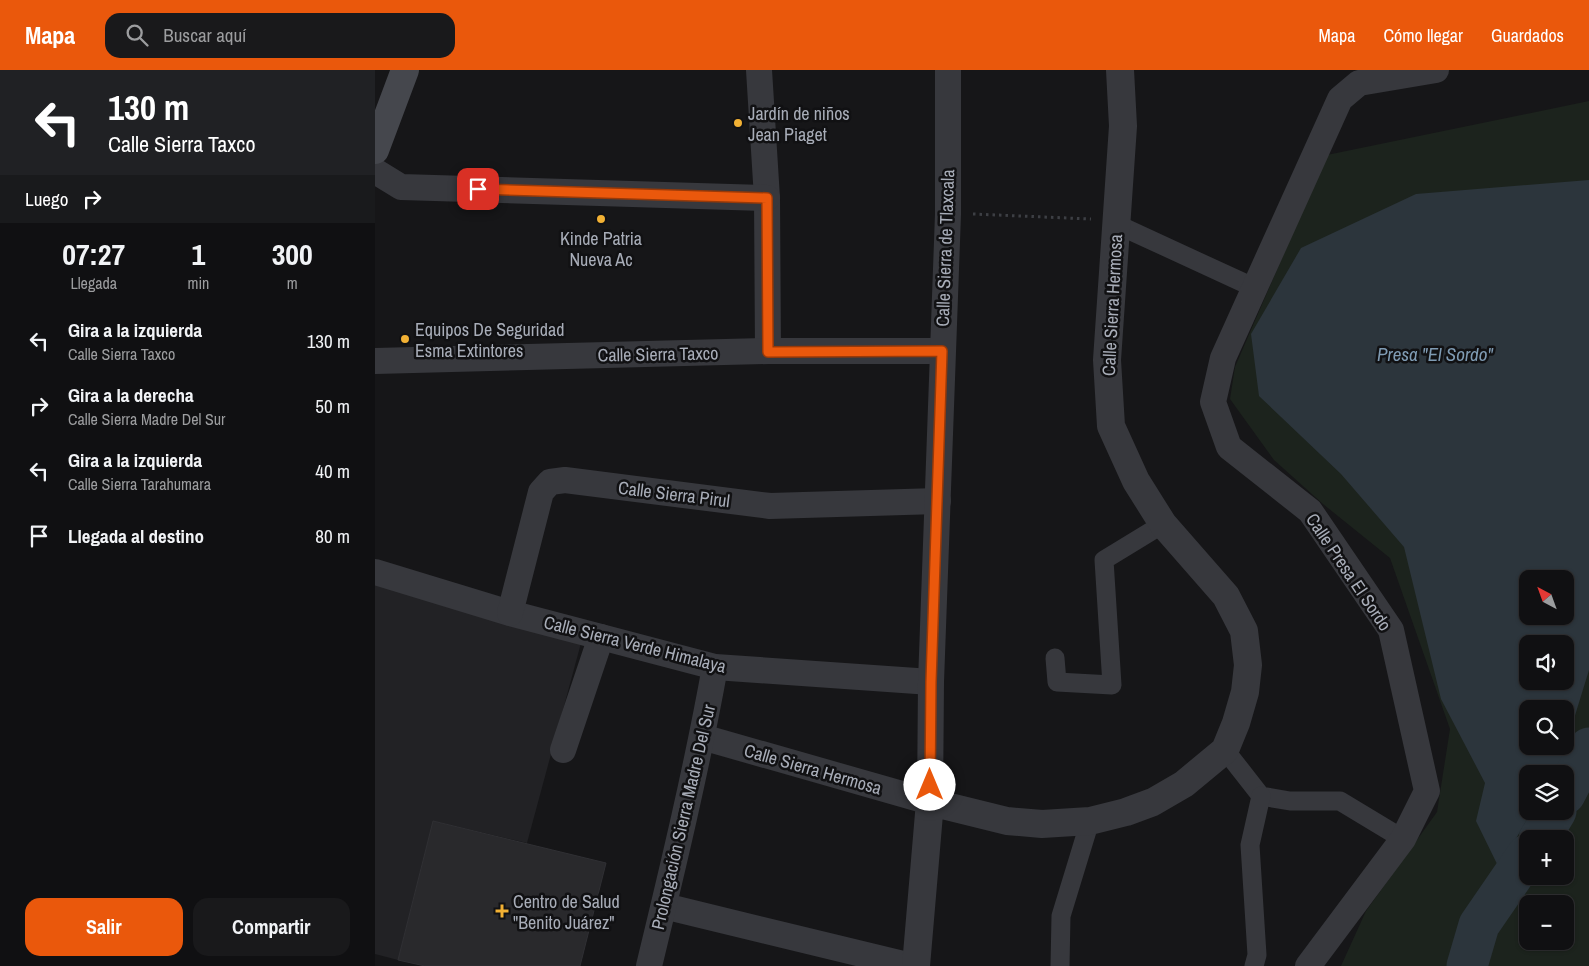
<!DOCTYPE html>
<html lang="es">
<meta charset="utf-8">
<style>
body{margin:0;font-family:"Archivo Narrow",sans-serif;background:#19191b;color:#f1f3f6;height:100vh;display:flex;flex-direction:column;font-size:19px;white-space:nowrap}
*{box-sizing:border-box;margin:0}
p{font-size:16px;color:#9c9d9f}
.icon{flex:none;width:28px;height:28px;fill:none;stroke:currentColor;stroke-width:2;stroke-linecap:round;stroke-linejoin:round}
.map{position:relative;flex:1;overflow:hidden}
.side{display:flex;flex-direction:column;background:#101012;width:375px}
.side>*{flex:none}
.hud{background:#202124;color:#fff;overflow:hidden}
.needle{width:32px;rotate:319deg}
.buttons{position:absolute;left:1144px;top:500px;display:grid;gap:10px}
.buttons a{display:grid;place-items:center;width:55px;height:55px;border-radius:10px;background:#101012;box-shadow:0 1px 4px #0004,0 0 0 1px #303032;font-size:25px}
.pin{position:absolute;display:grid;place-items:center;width:42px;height:42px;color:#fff;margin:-21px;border-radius:10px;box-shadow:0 2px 8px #0006}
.me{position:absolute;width:55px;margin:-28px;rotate:0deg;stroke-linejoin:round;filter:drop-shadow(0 0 4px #0008)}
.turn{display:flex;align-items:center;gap:18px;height:105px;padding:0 25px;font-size:22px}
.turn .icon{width:65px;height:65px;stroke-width:2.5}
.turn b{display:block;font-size:35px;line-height:42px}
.then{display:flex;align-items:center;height:48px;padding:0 25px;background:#0003;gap:10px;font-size:19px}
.eta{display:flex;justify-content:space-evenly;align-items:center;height:85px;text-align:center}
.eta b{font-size:30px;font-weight:700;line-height:35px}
.primary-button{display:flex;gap:10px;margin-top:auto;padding:10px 25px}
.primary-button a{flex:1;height:58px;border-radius:15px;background:#ea580c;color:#fff;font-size:20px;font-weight:700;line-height:58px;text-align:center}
.primary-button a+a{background:#19191b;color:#f1f3f6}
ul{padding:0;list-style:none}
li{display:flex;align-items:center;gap:15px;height:65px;padding:0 25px}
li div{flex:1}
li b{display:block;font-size:19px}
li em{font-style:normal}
header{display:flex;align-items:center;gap:30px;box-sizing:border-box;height:70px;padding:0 25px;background:#ea580c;color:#fff}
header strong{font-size:24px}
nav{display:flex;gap:28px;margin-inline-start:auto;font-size:18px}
.search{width:350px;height:45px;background:#19191b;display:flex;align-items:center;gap:12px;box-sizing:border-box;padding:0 18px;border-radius:15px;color:#9c9d9f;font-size:19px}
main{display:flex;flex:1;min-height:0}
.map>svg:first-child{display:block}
.built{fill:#222225}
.green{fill:#1c231d;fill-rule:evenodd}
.water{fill:#2c353c;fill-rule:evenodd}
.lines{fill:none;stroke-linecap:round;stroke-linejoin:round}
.river{stroke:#2c353c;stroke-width:41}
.building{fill:#29292c;stroke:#303034}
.path{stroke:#3d3f44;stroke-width:3;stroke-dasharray:2.5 4;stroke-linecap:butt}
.pedestrian{stroke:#37383d;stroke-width:19}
.minor{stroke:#37383d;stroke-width:26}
.tertiary{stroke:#37383d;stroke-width:28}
.secondary{stroke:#45474d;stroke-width:28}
.route-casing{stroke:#983908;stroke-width:12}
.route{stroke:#ea580c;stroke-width:9}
.poi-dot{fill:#f2b134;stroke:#111113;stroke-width:2}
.labels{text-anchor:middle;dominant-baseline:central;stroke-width:5;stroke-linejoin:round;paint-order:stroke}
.poi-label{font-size:18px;fill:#a8adb8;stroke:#111113;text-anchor:start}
.street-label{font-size:18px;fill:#a8adb8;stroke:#111113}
.water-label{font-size:19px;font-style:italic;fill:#7f9bb3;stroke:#111113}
</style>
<header>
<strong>Mapa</strong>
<div class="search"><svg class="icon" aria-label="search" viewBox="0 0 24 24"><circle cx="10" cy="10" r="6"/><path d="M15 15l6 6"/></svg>Buscar aquí</div>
<nav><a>Mapa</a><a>Cómo llegar</a><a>Guardados</a></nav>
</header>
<main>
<section class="side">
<div class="hud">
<div class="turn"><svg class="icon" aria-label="left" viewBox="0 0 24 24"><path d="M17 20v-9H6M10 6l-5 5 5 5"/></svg><div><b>130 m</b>Calle Sierra Taxco</div></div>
<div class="then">Luego<svg class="icon" aria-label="right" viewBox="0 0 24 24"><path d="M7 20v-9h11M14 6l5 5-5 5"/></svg></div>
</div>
<div class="eta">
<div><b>07:27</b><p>Llegada</p></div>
<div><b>1</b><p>min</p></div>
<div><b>300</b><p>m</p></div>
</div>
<ul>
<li><svg class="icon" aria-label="left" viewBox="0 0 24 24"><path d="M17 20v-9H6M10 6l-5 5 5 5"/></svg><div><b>Gira a la izquierda</b><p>Calle Sierra Taxco</p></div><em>130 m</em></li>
<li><svg class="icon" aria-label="right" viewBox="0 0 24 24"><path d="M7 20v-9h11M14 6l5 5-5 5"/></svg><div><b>Gira a la derecha</b><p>Calle Sierra Madre Del Sur</p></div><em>50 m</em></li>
<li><svg class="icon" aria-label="left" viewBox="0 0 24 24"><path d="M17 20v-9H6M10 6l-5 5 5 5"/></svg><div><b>Gira a la izquierda</b><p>Calle Sierra Tarahumara</p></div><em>40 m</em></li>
<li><svg class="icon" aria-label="arrive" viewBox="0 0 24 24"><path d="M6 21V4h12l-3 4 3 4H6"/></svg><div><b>Llegada al destino</b></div><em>80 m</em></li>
</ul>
<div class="primary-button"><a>Salir</a><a>Compartir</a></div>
</section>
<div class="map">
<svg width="1214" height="896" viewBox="0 0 1214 896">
<rect width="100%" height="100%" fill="#161618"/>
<path class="built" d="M0 512 206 573 152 773 58 751 23 890 0 884Z"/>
<path class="green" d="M1214 31V896H966L991 841 1062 742 1075 659 1015 488 948 434 899 390 855 329 860 297 914 172 947 86ZM1152 509H1190V546H1152ZM1152 574H1190V611H1152ZM1152 639H1190V676H1152ZM1152 704H1190V741H1152ZM1152 769H1190V806H1152ZM1152 834H1190V871H1152Z"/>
<path class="water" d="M1214 110V600L1182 704H1152V741H1157L1124 798 1101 751 1110 713 1066 629 1029 477 966 404 884 326 876 264 926 178 1041 124ZM1152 509H1190V546H1152ZM1152 574H1190V611H1152ZM1152 639H1190V676H1152Z"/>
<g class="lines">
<g class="river">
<path d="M1190 724 1214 678"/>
<path d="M1164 769 1181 741"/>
<path d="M1092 896 1104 855 1152 785"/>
</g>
</g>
<path class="building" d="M58 751 231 793 205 896H50L23 890Z"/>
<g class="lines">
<path class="path" d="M598 144 716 149"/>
<g class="pedestrian">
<path d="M741 154 880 218"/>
<path d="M680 588 682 612 737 615 729 490 788 454"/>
<path d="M850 680 886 726 915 731H965L1028 769"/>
<path d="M685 896 686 846 715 751"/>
<path d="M879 896 882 885 875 775 886 726"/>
</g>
<g class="minor">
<path d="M384 0 392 128 393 281"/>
<path d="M0 101 26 117 392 128"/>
<path d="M0 291 393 281H567"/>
<path d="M0 502 135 543 340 597 556 612"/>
<path d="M135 543 166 422 175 412 190 410 395 436 563 431"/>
<path d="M327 667 555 732 556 612 573 144V0"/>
<path d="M188 680 226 567"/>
<path d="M289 836 536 896"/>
<path d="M274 896C298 797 322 697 340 597"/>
<path d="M933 896 1028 769 1052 721 1016 560 935 441 854 377 838 332 848 288 965 29 984 13 1061 0"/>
</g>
<path class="tertiary" d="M541 896 555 732 632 751 667 754 715 751 751 742 778 732 809 714 850 680 861 653 870 622 873 595 869 561 851 526 788 454 761 411 736 356 732 290 748 56 745 0"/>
<path class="secondary" d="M0 80 30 0"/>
</g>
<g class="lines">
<g class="route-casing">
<path id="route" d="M103 119 392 128 393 282 567 281 556 612 555 715"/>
</g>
<use href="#route" class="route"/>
</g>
<g class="poi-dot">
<circle cx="363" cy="53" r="5"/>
<circle cx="226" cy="149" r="5"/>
<circle cx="30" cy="269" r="5"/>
<path d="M124.5 833.5h5v5h5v5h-5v5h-5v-5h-5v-5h5z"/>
</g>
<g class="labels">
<g class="poi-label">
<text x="373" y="43">Jardín de niños<tspan x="373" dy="21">Jean Piaget</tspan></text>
<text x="226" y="168" text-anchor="middle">Kinde Patria<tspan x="226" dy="21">Nueva Ac</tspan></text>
<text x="40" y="259">Equipos De Seguridad<tspan x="40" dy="21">Esma Extintores</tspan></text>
<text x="138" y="831">Centro de Salud<tspan x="138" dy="21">"Benito Juárez"</tspan></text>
</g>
<g class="street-label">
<text transform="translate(570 178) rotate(-88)">Calle Sierra de Tlaxcala</text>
<text transform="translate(737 235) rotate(-87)">Calle Sierra Hermosa</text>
<text transform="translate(283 284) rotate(-1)">Calle Sierra Taxco</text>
<text transform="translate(299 424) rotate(7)">Calle Sierra Pirul</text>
<text transform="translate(974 502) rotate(56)">Calle Presa El Sordo</text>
<text transform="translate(260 574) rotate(14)">Calle Sierra Verde Himalaya</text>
<text transform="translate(438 699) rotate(16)">Calle Sierra Hermosa</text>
<text transform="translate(308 747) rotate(-77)">Prolongación Sierra Madre Del Sur</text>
</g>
<g class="water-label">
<text x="1060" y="284">Presa "El Sordo"</text>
</g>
</g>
</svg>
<div class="buttons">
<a><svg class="needle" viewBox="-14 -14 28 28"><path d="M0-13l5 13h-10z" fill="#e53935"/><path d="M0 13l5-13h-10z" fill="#9c9d9f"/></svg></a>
<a><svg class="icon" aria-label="sound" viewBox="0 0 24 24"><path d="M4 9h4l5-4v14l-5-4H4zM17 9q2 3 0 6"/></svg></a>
<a><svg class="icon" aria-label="search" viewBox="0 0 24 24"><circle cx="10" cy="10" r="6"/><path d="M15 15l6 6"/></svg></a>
<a><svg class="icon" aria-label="layers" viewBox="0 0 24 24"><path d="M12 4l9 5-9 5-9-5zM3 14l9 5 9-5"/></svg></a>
<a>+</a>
<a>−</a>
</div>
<div class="pin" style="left:103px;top:119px;background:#d93025"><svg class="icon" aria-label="arrive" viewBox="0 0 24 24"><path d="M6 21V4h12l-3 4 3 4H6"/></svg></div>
<svg class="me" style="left:555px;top:715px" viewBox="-20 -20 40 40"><circle r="19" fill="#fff"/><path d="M0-13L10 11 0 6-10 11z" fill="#ea580c"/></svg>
</div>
</main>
